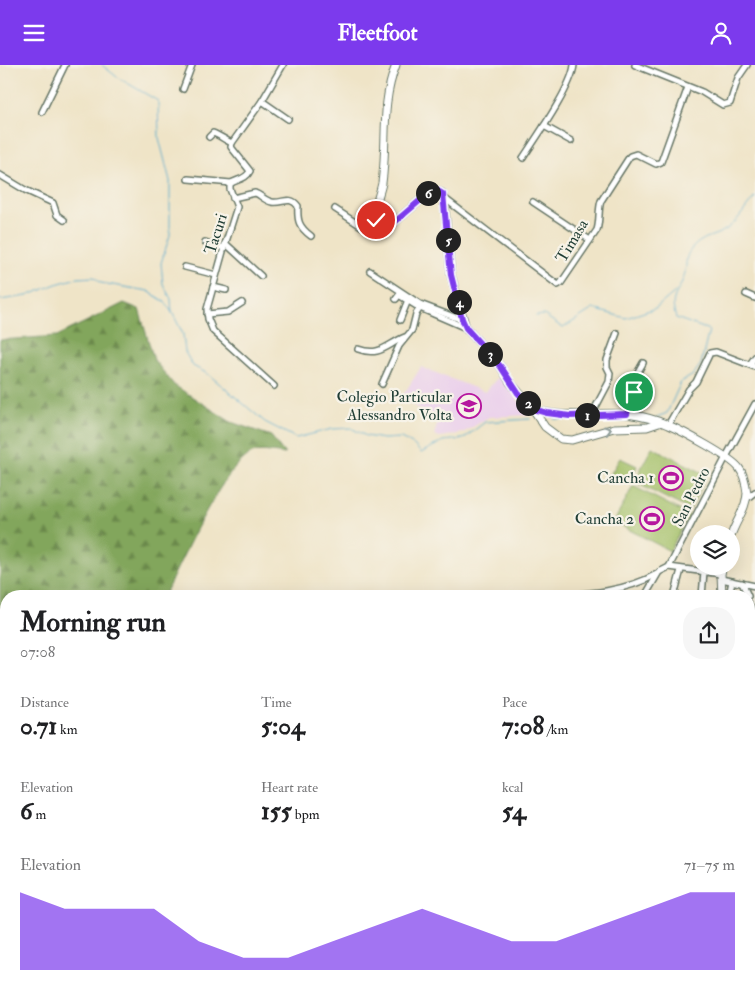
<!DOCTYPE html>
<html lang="en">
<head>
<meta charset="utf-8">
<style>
  :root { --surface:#fff; --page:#f6f6f6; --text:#202124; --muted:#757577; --accent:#7c3aed }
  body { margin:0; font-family:"IM FELL Double Pica",serif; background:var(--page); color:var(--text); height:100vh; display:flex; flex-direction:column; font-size:19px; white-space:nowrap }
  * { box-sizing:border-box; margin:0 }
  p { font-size:16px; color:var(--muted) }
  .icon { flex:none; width:28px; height:28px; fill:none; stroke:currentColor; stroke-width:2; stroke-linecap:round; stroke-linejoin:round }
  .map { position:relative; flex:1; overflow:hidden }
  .side { position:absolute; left:0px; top:525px; width:755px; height:405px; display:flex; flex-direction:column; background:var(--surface); border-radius:20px 20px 0 0; box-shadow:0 5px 20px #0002 }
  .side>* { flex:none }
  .fabs { position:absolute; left:690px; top:460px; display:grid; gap:10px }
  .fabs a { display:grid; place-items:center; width:50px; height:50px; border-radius:50%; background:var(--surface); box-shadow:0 5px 20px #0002; font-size:25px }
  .pin { position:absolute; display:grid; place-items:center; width:42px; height:42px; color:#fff; margin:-21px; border:2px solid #fff; border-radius:50%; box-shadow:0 1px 5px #0007 }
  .km { position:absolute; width:25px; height:25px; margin:-12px; border-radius:50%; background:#222; color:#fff; font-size:14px; line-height:25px; text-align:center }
  .round { display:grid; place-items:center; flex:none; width:52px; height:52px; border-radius:20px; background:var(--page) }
  .headline { display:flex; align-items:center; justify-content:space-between; height:85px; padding:0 20px }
  h1 { font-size:28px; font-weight:800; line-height:38px }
  .figures { display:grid; grid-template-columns:repeat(3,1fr); gap:8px; height:85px; padding:5px 20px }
  .figures div { display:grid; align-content:center }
  .figures b { font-size:25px; font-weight:800 }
  .figures small { font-size:14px; font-weight:400 }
  .figures p { font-size:14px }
  .chart { height:140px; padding:10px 20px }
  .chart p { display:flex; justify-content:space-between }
  .chart svg { width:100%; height:90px; margin-top:5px; fill:var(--accent); opacity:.7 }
  header { display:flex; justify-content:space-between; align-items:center; height:65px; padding:0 20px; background:var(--accent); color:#fff; font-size:22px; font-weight:800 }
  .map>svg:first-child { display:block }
</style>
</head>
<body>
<header><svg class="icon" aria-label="menu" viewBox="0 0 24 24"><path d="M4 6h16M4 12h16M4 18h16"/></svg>Fleetfoot<svg class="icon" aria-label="person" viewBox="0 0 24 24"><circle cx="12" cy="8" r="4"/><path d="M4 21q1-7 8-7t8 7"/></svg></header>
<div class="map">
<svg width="755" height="930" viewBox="0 0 755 930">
  <defs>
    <pattern id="forest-firs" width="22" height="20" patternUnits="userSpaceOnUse" patternTransform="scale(1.25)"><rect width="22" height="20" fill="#82a65b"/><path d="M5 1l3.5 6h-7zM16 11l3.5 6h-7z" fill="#6a884c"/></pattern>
  </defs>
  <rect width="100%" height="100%" fill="#f7f3e8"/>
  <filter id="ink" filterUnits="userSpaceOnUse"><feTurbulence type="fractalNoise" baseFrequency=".02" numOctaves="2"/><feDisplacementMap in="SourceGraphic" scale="10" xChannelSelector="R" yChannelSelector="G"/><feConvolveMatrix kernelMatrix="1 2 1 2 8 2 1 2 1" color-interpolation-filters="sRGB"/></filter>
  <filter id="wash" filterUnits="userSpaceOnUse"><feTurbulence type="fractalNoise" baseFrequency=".0096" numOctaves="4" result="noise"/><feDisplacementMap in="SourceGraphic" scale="20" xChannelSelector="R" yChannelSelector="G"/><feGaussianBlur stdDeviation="1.12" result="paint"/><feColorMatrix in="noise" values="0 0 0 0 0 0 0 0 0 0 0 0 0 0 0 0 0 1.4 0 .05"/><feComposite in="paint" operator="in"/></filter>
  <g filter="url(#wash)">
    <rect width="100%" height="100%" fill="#efe4c7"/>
    <path fill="#ebd1eb" d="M421 302 485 327 500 310 514 330 530 350 489 352 463 368 440 372 434 370 438 357 402 332Z"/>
    <path fill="url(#forest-firs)" stroke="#507248" d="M124 238 139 244 154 295 174 320 231 357 271 371 285 389C276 388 263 385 255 387 223 398 180 499 164 531H6V630L0 629V275L57 271Z"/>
    <g fill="#a3bf66" stroke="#617e4d">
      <path d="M652 382 707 410 690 445 634 417Z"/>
      <path d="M620 393 637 401 629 419 610 410Z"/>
      <path d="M633 421 689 450 670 486 614 457Z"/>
    </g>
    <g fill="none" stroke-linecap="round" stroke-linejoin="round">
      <g stroke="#4fa8cd" stroke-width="1">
        <path d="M102 0 117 12 158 36 159 73 170 116V170L161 198 163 219 171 234 172 248"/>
        <path d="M0 235 27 231 56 219 77 213 94 212 101 218 148 226 165 237 173 249 183 269 185 287 193 301 208 309 265 357 296 373 332 364 351 363 366 371 383 374 401 373 414 380 421 388 443 376 463 374 485 357 530 354"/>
        <path d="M536 251 544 250 563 263 593 244 626 253 656 243 675 227"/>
        <path d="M657 352 667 348 681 317 693 310 701 299 709 265 676 253C669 232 677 231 683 214 690 196 680 192 699 177 707 171 719 170 727 164 739 155 745 143 755 132"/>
        <path d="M554 354 643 355"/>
      </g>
    </g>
  </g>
  <g filter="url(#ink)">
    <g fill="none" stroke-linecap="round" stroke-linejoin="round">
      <defs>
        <g id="street">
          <path d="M635 0 702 27 723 40 730 38 738 13 747 0"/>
          <path d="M183 24 192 0"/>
          <path d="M262 36 288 54"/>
          <path d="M42 47 65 0"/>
          <path d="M544 61 571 76"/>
          <path d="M209 72 213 68C219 70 225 75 232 78"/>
          <path d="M523 93C536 73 572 22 574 0"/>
          <path d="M0 110 25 125 53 138 57 150 64 155"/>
          <path d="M188 114 231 118"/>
          <path d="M233 133 255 128C261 130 265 136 272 137 282 139 290 130 298 141 297 156 299 162 311 171"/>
          <path d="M444 133 558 220 561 218 597 165C600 156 598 145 601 136L630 91 636 89 656 99 661 97 688 22"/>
          <path d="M533 137 590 175"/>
          <path d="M335 144 361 161 376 142"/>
          <path d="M205 177 224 183"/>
          <path d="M225 178 261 211"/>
          <path d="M185 202 216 210"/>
          <path d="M370 206 420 239 462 255"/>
          <path d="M213 222 226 225"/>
          <path d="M746 229 755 233"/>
          <path d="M396 234 399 230 420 243 466 263"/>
          <path d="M207 249 228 247 242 238"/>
          <path d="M400 255 408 235"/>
          <path d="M358 284C380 292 386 280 405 272"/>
          <path d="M750 299 755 292"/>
          <path d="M382 319 399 281 412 265 416 249 420 243"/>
          <path d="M274 321 213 266 208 254 207 244 224 183 237 142 230 124V119C236 114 246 115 250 106L231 82 232 78 262 36 283 0"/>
          <path d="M592 349 609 317 610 308 607 302V295L617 268"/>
          <path d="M627 349 634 327 635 312 643 298"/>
          <path d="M668 360 689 324 696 317 710 288 716 287 755 302"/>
          <path d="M746 434 755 427"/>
          <path d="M669 502 721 509"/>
          <path d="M721 514 755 521"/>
          <path d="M732 516 730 526 737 531"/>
          <path d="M742 518 748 531"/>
          <path d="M546 531C584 529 623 528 657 509"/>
          <path d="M645 531 659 507 669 502 726 392 755 339"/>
          <path d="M674 531 681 505"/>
          <path d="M702 531 704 507"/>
          <path d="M749 539 755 554"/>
          <path d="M754 644 755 648"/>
          <path d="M749 659 755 656"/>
          <path d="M0 721 6 722"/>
          <path d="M0 786 6 789"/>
          <path d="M749 787 755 783"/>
          <path d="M0 823 6 817"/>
          <path d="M0 832 6 834"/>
          <path d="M749 874 755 873"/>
          <path d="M0 924 19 930"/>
          <path d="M318 924 320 930"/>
          <path d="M351 924 355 928 363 929 370 924"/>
          <path d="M406 924V930"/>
          <path d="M537 924 540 930"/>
          <path d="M23 930H56"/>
          <path d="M213 930 215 924"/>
        </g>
        <g id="secondary">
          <path d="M396 0C380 41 388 76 382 118 380 129 372 145 376 156 378 161 384 163 389 162L430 127 437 126 442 128 444 133 451 210 466 263 501 302 510 317 533 344 545 362 561 374 572 375 614 363 647 362 659 358"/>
          <path d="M533 344C564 355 595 346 627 349 641 351 655 354 668 360 682 366 731 392 739 403 744 409 746 420 747 428 747 443 735 457 731 471"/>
          <path d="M722 531 721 509 723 501"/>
          <path d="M749 885H755"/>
        </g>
      </defs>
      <use href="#street" stroke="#687767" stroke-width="8"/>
      <use href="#secondary" stroke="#687767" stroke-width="9"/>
      <use href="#street" stroke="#fff" stroke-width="5"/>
      <use href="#secondary" stroke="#fff" stroke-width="7"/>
    </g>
    <defs><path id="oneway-chevron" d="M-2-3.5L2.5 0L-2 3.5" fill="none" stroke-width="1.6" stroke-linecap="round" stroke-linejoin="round" transform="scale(1.25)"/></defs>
    <use stroke="#8f9e9a" href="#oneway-chevron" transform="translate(608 365) rotate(-16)"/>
  </g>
  <g fill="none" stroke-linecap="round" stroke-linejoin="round" filter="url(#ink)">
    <defs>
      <path id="route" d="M376 155C378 161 383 163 389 162L430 127 438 126 443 129 451 210 462 254 466 263 501 302 518 328 533 344 547 348 570 351 627 349 634 327"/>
    </defs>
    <use href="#route" stroke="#fff" stroke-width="10"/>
    <use href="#route" stroke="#7c3aed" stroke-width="6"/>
  </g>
  <defs>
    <symbol id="school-ring" viewBox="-11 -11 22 22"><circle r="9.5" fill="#f7f3e8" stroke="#b5179e" stroke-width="1.5"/><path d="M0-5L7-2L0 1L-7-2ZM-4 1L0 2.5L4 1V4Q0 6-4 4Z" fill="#b5179e"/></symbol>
    <symbol id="stadium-ring" viewBox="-11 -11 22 22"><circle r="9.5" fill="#f7f3e8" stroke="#b5179e" stroke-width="1.5"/><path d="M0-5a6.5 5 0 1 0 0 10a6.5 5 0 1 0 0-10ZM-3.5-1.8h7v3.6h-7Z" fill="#b5179e"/></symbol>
  </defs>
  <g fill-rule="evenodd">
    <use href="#school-ring" x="455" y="327" width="28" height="28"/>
    <use href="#stadium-ring" x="657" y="399" width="28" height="28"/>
    <use href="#stadium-ring" x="638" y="440" width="28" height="28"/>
  </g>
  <g text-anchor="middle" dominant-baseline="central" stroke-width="4.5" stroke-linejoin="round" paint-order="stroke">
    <g font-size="16" fill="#1f3d34" stroke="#f7f3e8">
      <text transform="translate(216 169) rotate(-72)">Tacuri</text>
      <text transform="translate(572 176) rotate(-59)">Timasa</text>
      <text transform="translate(691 432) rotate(-63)">San Pedro</text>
    </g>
    <g font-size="16" fill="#1f3d34" stroke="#f7f3e8" text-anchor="end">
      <text x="452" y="332">Colegio Particular<tspan x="452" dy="18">Alessandro Volta</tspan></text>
      <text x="654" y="413">Cancha 1</text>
      <text x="634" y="454">Cancha 2</text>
    </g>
  </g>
</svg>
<div class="fabs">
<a><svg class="icon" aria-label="layers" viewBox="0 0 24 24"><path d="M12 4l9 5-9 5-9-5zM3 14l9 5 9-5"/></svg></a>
</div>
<div class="pin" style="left:634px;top:327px;background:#1e9e55"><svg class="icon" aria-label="arrive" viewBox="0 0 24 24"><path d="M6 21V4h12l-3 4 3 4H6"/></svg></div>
<div class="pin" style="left:376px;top:155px;background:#d93025"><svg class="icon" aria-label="check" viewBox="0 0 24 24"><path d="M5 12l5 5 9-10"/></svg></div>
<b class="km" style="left:587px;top:350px">1</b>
<b class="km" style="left:528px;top:338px">2</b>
<b class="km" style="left:490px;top:289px">3</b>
<b class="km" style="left:459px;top:237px">4</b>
<b class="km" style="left:448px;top:175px">5</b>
<b class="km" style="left:428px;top:128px">6</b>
<section class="side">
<div class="headline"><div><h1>Morning run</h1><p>07:08</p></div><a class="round"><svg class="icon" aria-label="share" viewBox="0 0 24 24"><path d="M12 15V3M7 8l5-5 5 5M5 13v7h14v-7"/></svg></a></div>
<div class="figures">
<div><p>Distance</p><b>0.71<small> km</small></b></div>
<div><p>Time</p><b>5:04</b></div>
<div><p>Pace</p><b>7:08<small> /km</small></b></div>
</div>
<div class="figures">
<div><p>Elevation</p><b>6<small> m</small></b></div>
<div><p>Heart rate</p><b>155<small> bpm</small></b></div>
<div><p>kcal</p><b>54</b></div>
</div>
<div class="chart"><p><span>Elevation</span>71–75 m</p>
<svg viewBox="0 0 160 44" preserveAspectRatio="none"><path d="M0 44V6L10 14L20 14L30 14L40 30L50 38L60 38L70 30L80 22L90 14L100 22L110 30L120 30L130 22L140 14L150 6L160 6V44z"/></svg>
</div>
</section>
</div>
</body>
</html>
